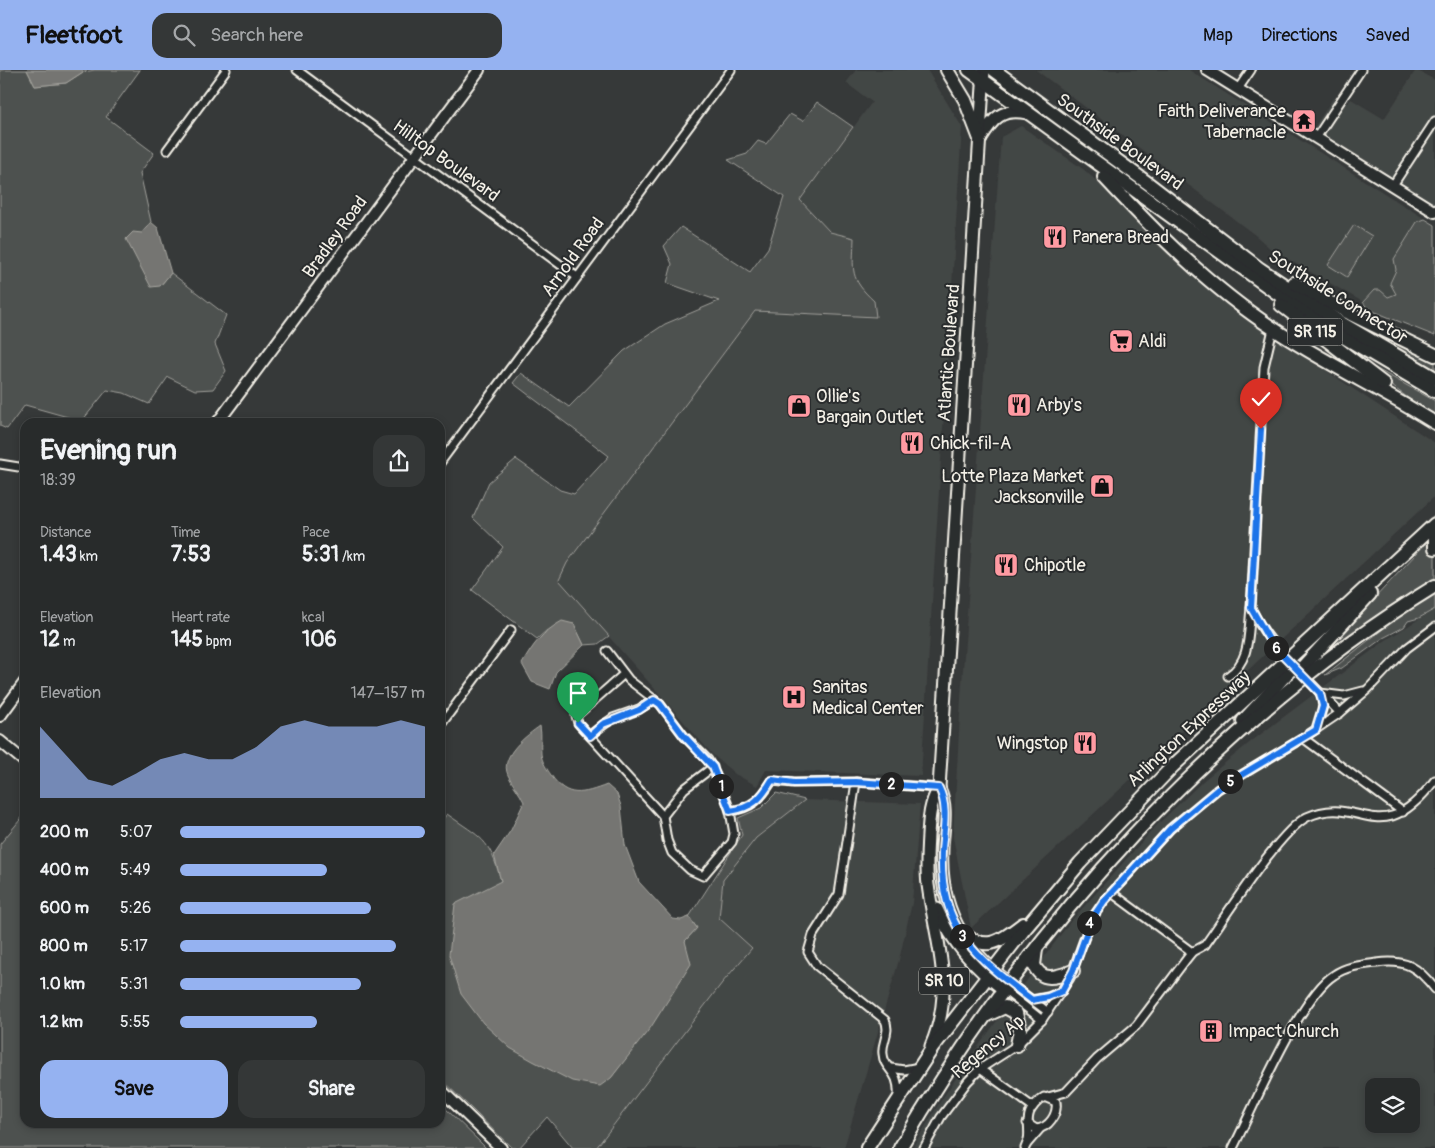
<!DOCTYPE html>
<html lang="en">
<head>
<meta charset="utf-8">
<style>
  :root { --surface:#282b2b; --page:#343737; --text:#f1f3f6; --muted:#a5a7a9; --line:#444747; --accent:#95b2f1 }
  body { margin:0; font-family:Pangolin,sans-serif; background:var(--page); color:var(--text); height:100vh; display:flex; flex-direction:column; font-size:19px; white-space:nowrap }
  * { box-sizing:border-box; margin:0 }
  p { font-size:16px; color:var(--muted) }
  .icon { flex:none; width:28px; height:28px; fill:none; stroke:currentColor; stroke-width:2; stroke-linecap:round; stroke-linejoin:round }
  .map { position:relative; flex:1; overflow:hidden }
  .sheet { position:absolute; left:20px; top:348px; width:425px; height:710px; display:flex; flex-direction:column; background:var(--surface); border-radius:15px; box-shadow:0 2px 8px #0003,0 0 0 1px var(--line) }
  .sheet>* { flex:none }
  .buttons { position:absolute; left:1365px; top:1008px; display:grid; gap:10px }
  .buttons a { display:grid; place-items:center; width:55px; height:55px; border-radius:10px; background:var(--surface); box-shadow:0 2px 8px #0003,0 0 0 1px var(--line); font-size:25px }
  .pin { position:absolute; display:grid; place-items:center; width:42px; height:42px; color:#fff; margin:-51px -21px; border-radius:50% 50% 50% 0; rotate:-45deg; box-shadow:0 0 5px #0007 }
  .pin .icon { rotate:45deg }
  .km { position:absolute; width:25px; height:25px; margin:-12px; border-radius:50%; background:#222; color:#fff; font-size:14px; line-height:25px; text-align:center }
  .round { display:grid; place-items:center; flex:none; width:52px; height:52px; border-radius:15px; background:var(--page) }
  .overview { display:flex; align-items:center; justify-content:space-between; height:85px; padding:0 20px }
  h1 { font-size:28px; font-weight:700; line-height:38px }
  .stats { display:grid; grid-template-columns:repeat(3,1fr); gap:8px; height:85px; padding:5px 20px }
  .stats div { display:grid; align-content:center }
  .stats b { font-size:21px; font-weight:700 }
  .stats small { font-size:14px; font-weight:400 }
  .stats p { font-size:14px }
  .chart { height:140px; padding:10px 20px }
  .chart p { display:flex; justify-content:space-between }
  .chart svg { width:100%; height:90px; margin-top:5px; fill:var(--accent); opacity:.7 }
  .cta { display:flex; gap:10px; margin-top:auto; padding:10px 20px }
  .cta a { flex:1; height:58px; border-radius:15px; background:var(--accent); color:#111; font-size:20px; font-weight:700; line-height:58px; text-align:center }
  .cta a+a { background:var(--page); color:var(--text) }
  ul { padding:0 20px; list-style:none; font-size:16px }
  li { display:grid; grid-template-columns:80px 60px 1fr; align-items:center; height:38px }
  li i { height:12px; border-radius:6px; background:var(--accent) }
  header { display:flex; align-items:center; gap:30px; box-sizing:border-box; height:70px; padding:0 25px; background:var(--accent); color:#111 }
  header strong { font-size:24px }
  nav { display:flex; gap:28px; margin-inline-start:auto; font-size:18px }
  .search { width:350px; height:45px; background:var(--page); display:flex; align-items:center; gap:12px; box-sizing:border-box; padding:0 18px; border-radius:15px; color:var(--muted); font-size:19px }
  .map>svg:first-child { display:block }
</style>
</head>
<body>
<header>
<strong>Fleetfoot</strong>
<div class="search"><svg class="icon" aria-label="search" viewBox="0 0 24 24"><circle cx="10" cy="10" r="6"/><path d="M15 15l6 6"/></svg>Search here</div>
<nav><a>Map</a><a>Directions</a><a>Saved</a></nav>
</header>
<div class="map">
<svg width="1435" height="1078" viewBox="0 0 1435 1078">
  <rect width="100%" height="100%" fill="#363939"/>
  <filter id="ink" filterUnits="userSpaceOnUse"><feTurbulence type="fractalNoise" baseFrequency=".02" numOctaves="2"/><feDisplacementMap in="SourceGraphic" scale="10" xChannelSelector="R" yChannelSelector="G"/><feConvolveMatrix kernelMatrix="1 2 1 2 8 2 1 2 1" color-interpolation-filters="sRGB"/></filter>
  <g filter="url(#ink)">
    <g fill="#434645" fill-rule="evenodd">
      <path d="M856 0H927L962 57 921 706 766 700 757 716 735 704 712 684 559 510 567 493 755 241 876 247 874 231 860 218 853 205 854 168 830 162 800 130 872 32 846 13Z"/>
      <path d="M1036 0H1189L1425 149 1417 152 1390 213 1396 224 1388 227 1380 220H1374L1363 232 1272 180 1255 165Z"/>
      <path d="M1416 0 1435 10V135L1314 58 1333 28 1346 35 1351 29 1384 49Z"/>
      <path d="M1021 56 1083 99 1251 247 1287 275 1435 373V426L971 858 953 767 961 628 1001 67Z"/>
      <path d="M1435 539V1078H912L940 1032 974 982 1070 852 1157 755 1204 710 1253 670 1386 570ZM1374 1016H1411V1054H1374Z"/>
      <path d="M805 730 920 734 912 833 899 890 844 1078H596L722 913 752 878 719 848 723 810 756 768Z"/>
    </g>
    <g fill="#4e514f" stroke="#a1a19c">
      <path d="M0 0H27L35 16 66 13 83 2 95 0H140L106 47 154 83 140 103 151 152 142 163 160 216 171 203 226 245 215 274 226 301 213 319 195 320 168 307 149 334 124 323 107 320 82 351 25 335 7 359 0 356Z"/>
      <path d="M817 32 853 57 800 130 830 162 854 168C853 201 849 208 874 231L876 247 755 241 567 493 559 510 609 566 598 574 584 575 574 554 547 560 537 569 472 520 503 477 473 448 489 412 516 389 560 420 574 424 609 386 513 313 521 303 569 337 624 281 665 254 719 231 667 213 672 194 664 176 681 157 750 202 768 178 784 127 728 90 747 84 758 71 766 74 790 44 803 51Z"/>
      <path d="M1425 149 1435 155V266L1368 239 1363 232 1374 220H1380L1388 227 1396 224 1390 213 1396 200 1394 189 1417 152Z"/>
      <path d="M1354 155 1372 166 1347 207 1328 195Z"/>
      <path d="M1351 251 1435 288V299Z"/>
      <path d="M1359 289 1435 331V348L1357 290Z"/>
      <path d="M1431 468 1435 485V512L1312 595Z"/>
      <path d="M1435 522V539L1419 548 1408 551 1404 557 1383 568 1342 598 1325 605 1412 536Z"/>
      <path d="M776 723 805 730 756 768 723 810 719 848 752 878 722 913 596 1078H573L547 1047 519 1078H512L440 1008V824L446 817 440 811V753L447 744C482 769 489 767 501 811L611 1008 663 938 685 871 697 858 689 847 742 765 738 748 761 738Z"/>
      <path d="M25 744V1052H440V1033L486 1078H0V774Z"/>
    </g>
    <g fill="#757572" stroke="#a8a7a1">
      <path d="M27 0H83V2L66 13 35 16Z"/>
      <path d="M151 152 158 158 171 203 160 216 151 217 126 169 133 162 142 163Z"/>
      <path d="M562 551 574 554 584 575 556 602 550 619 532 612 522 594C533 575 542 562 562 551Z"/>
      <path d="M540 656C542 666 540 674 541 684 542 692 547 699 551 705 567 729 583 724 607 715L617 724 621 736 625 775 639 812 673 849 681 850 689 847 697 858 685 871 691 894 651 957 611 1008 600 1016 572 1011 533 991 510 978 483 953 461 924 449 885 455 834 501 811 494 785 511 760 524 732C520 723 512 714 508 705 499 686 527 665 540 656Z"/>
    </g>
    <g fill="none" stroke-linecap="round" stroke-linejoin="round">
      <defs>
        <g id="street">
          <path d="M297 0 577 207"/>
          <path d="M1238 19 1251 0"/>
          <path d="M1316 68 1361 0"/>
          <path d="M167 80 226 0"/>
          <path d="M1393 115 1435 51"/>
          <path d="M1273 259 1264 297 1251 538C1261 560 1273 575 1290 591"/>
          <path d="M440 393 731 0"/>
          <path d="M0 394 25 398"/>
          <path d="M607 581 629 610 660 634 684 666 708 690 722 718 730 741 734 764 732 772 703 806 690 800 672 783 667 770 663 746 578 653 576 646 624 604"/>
          <path d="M1228 606C1251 591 1248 563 1251 538"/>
          <path d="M1304 606 1340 643"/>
          <path d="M1320 623 1344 626 1363 621"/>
          <path d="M440 656 511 560"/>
          <path d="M1316 659 1323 636 1321 624"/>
          <path d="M590 665 613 648 639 639 654 630"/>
          <path d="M1303 668 1403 742"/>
          <path d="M856 712 839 824 813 865 808 882 817 896 885 950C891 963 881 972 883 984 884 1001 900 999 898 1027"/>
          <path d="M730 741C752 738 761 729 772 711L794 713 856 712 939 718"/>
          <path d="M663 746 684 719 713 697"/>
          <path d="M1112 823 1192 882"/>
          <path d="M1009 913 1032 930 1048 927 1062 921"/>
          <path d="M1004 920 1042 950"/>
          <path d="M1032 930 1048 942"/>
          <path d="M891 998 904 1000 919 997"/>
          <path d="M980 999 1033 1037"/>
          <path d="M1048 1027 1066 1022 1097 989 1136 956 1185 891 1192 882 1205 875C1226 846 1279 761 1307 747 1360 722 1379 784 1435 710"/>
          <path d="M1027 1074 1040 1059"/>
          <path d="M924 1078 941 1047 968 1011 980 999 1017 975 1042 950 1070 908 1091 850 1104 831 1170 759 1218 719 1303 668 1340 643 1368 619 1407 578 1435 557"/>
          <path d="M1025 1078C1036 1058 1016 1046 1044 1027L1056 1032C1058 1044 1049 1058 1036 1059L1027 1053"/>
          <path d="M1233 1078C1253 1039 1300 926 1334 905 1347 896 1362 895 1377 893 1406 889 1418 897 1435 919"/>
        </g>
        <g id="secondary">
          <path d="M1207 0 1435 142"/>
          <path d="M218 352 479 0"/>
          <path d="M0 646 25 612"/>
          <path d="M0 671 25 692"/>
          <path d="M440 1019 501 1078"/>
        </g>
        <g id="primary">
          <path d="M981 68C993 48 1002 38 1027 43"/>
          <path d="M939 718C948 737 943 758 942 778 939 839 962 877 1009 913"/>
          <path d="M937 839C953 874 974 897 1004 920"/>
          <path d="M931 976C956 918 936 874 928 815 926 799 927 782 928 765 929 748 930 733 939 718L984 0"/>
        </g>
        <g id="highway">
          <path d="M947 0 965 30 980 69"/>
          <path d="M969 0 1285 229 1337 263 1435 321"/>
          <path d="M994 0 1149 114 1260 199 1341 253 1435 308"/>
          <path d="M1104 107C1155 162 1211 218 1274 259 1326 294 1383 320 1435 353"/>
          <path d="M1294 213 1351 244 1435 285"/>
          <path d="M1281 235 1384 314"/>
          <path d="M1435 466V478"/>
          <path d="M1299 601 1370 524"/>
          <path d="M1243 651 1294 596"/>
          <path d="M958 860C985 883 998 873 1023 854"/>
          <path d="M1036 879 1034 895C1042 914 1059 906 1073 901"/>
          <path d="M987 945 1005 937 1016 943 1020 960 1017 975"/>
          <path d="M867 1078 933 977 1023 861 1080 793 1173 696 1435 454"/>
          <path d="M900 1078C1027 859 1218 649 1435 516"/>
        </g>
      </defs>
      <use href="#street" stroke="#f4f1e8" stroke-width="11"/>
      <use href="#secondary" stroke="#f4f1e8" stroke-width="14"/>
      <use href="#primary" stroke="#f4f1e8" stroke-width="15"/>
      <use href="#highway" stroke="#f4f1e8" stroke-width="16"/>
      <use href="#street" stroke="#2a2d2e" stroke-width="7"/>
      <use href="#secondary" stroke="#2a2d2e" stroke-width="10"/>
      <use href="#primary" stroke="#2a2d2e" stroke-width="11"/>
      <use href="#highway" stroke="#2a2d2e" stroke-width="12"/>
    </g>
  </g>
  <g fill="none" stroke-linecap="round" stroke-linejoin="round" filter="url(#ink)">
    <defs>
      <path id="route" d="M578 653 590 666 603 654 639 640 654 630 660 634 684 666 713 697 730 741C752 738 761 729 772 710L794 713 856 712 939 718C949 738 943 760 942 781 939 859 975 887 1032 930L1048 927 1062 921 1073 901 1091 850 1104 831 1170 759 1218 719 1316 660 1323 636 1320 623 1271 573 1251 538 1261 359"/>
    </defs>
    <use href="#route" stroke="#fff" stroke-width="10"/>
    <use href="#route" stroke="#1a73e8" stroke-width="6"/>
  </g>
  <defs>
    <symbol id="temple-square" viewBox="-11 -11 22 22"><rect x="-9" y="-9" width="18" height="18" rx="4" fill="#ff9aa2" stroke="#2a2d2e"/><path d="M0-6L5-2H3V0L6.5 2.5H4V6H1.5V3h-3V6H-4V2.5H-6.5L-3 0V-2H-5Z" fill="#111"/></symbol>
    <symbol id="restaurant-square" viewBox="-11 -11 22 22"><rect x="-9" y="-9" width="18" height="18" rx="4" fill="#ff9aa2" stroke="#2a2d2e"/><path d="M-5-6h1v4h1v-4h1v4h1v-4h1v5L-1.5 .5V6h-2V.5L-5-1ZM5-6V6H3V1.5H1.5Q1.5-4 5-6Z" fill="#111"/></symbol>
    <symbol id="supermarket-square" viewBox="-11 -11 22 22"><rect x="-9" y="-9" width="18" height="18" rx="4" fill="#ff9aa2" stroke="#2a2d2e"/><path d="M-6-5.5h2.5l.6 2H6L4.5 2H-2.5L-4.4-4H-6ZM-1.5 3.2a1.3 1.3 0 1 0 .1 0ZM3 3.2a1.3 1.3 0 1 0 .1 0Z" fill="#111"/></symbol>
    <symbol id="shop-square" viewBox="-11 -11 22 22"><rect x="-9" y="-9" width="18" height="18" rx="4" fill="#ff9aa2" stroke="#2a2d2e"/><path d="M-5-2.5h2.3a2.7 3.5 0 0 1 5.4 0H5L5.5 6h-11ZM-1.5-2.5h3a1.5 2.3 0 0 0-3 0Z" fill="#111"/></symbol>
    <symbol id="hospital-square" viewBox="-11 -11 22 22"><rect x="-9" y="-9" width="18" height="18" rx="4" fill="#ff9aa2" stroke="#2a2d2e"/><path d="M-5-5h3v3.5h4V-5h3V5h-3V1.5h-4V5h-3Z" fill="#111"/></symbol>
    <symbol id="building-square" viewBox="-11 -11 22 22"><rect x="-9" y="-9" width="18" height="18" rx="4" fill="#ff9aa2" stroke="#2a2d2e"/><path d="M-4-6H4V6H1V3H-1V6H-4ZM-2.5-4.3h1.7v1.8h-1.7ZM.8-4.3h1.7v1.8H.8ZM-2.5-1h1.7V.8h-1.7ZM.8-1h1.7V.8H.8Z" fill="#111"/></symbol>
  </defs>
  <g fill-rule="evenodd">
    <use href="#temple-square" x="1290" y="37" width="28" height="28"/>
    <use href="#restaurant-square" x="1041" y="153" width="28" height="28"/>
    <use href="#supermarket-square" x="1107" y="257" width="28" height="28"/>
    <use href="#restaurant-square" x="1005" y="321" width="28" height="28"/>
    <use href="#shop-square" x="785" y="322" width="28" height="28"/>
    <use href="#restaurant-square" x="898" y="359" width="28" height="28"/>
    <use href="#shop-square" x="1088" y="402" width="28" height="28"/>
    <use href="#restaurant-square" x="992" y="481" width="28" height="28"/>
    <use href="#hospital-square" x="780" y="613" width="28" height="28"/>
    <use href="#restaurant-square" x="1071" y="659" width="28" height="28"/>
    <use href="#building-square" x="1197" y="947" width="28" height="28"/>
  </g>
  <g text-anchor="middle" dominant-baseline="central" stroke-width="4" stroke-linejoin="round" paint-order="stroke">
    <g fill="#2a2d2e" stroke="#b7b6b0" stroke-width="1">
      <rect x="1287.5" y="248.5" width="55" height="27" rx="4"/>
      <rect x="919" y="897.5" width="50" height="27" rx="4"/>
    </g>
    <g font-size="16" font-weight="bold" fill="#f4f1e8">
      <text x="1315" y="262">SR 115</text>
      <text x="944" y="911">SR 10</text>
    </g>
    <g font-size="18" fill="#f4f1e8" stroke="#2a2d2e" text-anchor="start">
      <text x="1286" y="41" text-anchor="end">Faith Deliverance<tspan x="1286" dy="21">Tabernacle</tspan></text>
      <text x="1072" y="167">Panera Bread</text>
      <text x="1138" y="271">Aldi</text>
      <text x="816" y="326">Ollie's<tspan x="816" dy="21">Bargain Outlet</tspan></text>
      <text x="1036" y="335">Arby's</text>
      <text x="930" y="373">Chick-fil-A</text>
      <text x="1084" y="406" text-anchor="end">Lotte Plaza Market<tspan x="1084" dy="21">Jacksonville</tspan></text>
      <text x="1024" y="495">Chipotle</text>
      <text x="812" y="617">Sanitas<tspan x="812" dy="21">Medical Center</tspan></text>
      <text x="1068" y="673" text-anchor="end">Wingstop</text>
      <text x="1228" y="961">Impact Church</text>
    </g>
    <g font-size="18" fill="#f4f1e8" stroke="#2a2d2e">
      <text transform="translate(1120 72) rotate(36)">Southside Boulevard</text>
      <text transform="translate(446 91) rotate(36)">Hilltop Boulevard</text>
      <text transform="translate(335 167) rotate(-54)">Bradley Road</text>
      <text transform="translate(573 187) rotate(-54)">Arnold Road</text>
      <text transform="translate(1338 227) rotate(32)">Southside Connector</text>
      <text transform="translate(949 283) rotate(-86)">Atlantic Boulevard</text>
      <text transform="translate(1189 659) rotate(-43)">Arlington Expressway</text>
      <text transform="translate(988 977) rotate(-40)">Regency Ap</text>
    </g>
  </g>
</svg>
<div class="buttons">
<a><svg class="icon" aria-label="layers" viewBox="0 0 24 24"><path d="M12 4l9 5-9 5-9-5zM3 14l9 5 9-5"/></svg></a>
</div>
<div class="pin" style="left:578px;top:653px;background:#1e9e55"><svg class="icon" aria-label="arrive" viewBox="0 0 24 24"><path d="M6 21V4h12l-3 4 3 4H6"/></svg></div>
<div class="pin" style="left:1261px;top:359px;background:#d93025"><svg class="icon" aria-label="check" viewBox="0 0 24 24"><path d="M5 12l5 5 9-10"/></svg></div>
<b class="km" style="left:721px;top:716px">1</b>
<b class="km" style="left:891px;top:714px">2</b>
<b class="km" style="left:962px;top:866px">3</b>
<b class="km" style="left:1089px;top:853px">4</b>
<b class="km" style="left:1230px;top:711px">5</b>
<b class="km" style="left:1276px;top:578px">6</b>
<section class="sheet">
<div class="overview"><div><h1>Evening run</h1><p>18:39</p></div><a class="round"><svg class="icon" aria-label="share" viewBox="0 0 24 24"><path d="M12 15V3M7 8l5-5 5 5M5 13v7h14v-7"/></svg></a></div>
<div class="stats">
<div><p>Distance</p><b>1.43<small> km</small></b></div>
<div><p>Time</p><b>7:53</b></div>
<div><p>Pace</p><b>5:31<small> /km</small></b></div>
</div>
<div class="stats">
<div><p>Elevation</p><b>12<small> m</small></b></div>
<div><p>Heart rate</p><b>145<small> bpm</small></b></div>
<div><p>kcal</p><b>106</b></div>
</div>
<div class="chart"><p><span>Elevation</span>147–157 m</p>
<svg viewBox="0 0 160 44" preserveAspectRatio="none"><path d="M0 44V9L10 22L20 35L30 38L40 32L50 25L60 22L70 25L80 25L90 19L100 9L110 6L120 9L130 9L140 9L150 6L160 9V44z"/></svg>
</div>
<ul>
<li><b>200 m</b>5:07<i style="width:100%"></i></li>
<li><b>400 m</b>5:49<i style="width:60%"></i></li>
<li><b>600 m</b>5:26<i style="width:78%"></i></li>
<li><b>800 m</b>5:17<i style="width:88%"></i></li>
<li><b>1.0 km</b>5:31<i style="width:74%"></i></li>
<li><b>1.2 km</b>5:55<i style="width:56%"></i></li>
</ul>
<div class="cta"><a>Save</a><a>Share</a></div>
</section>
</div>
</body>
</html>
